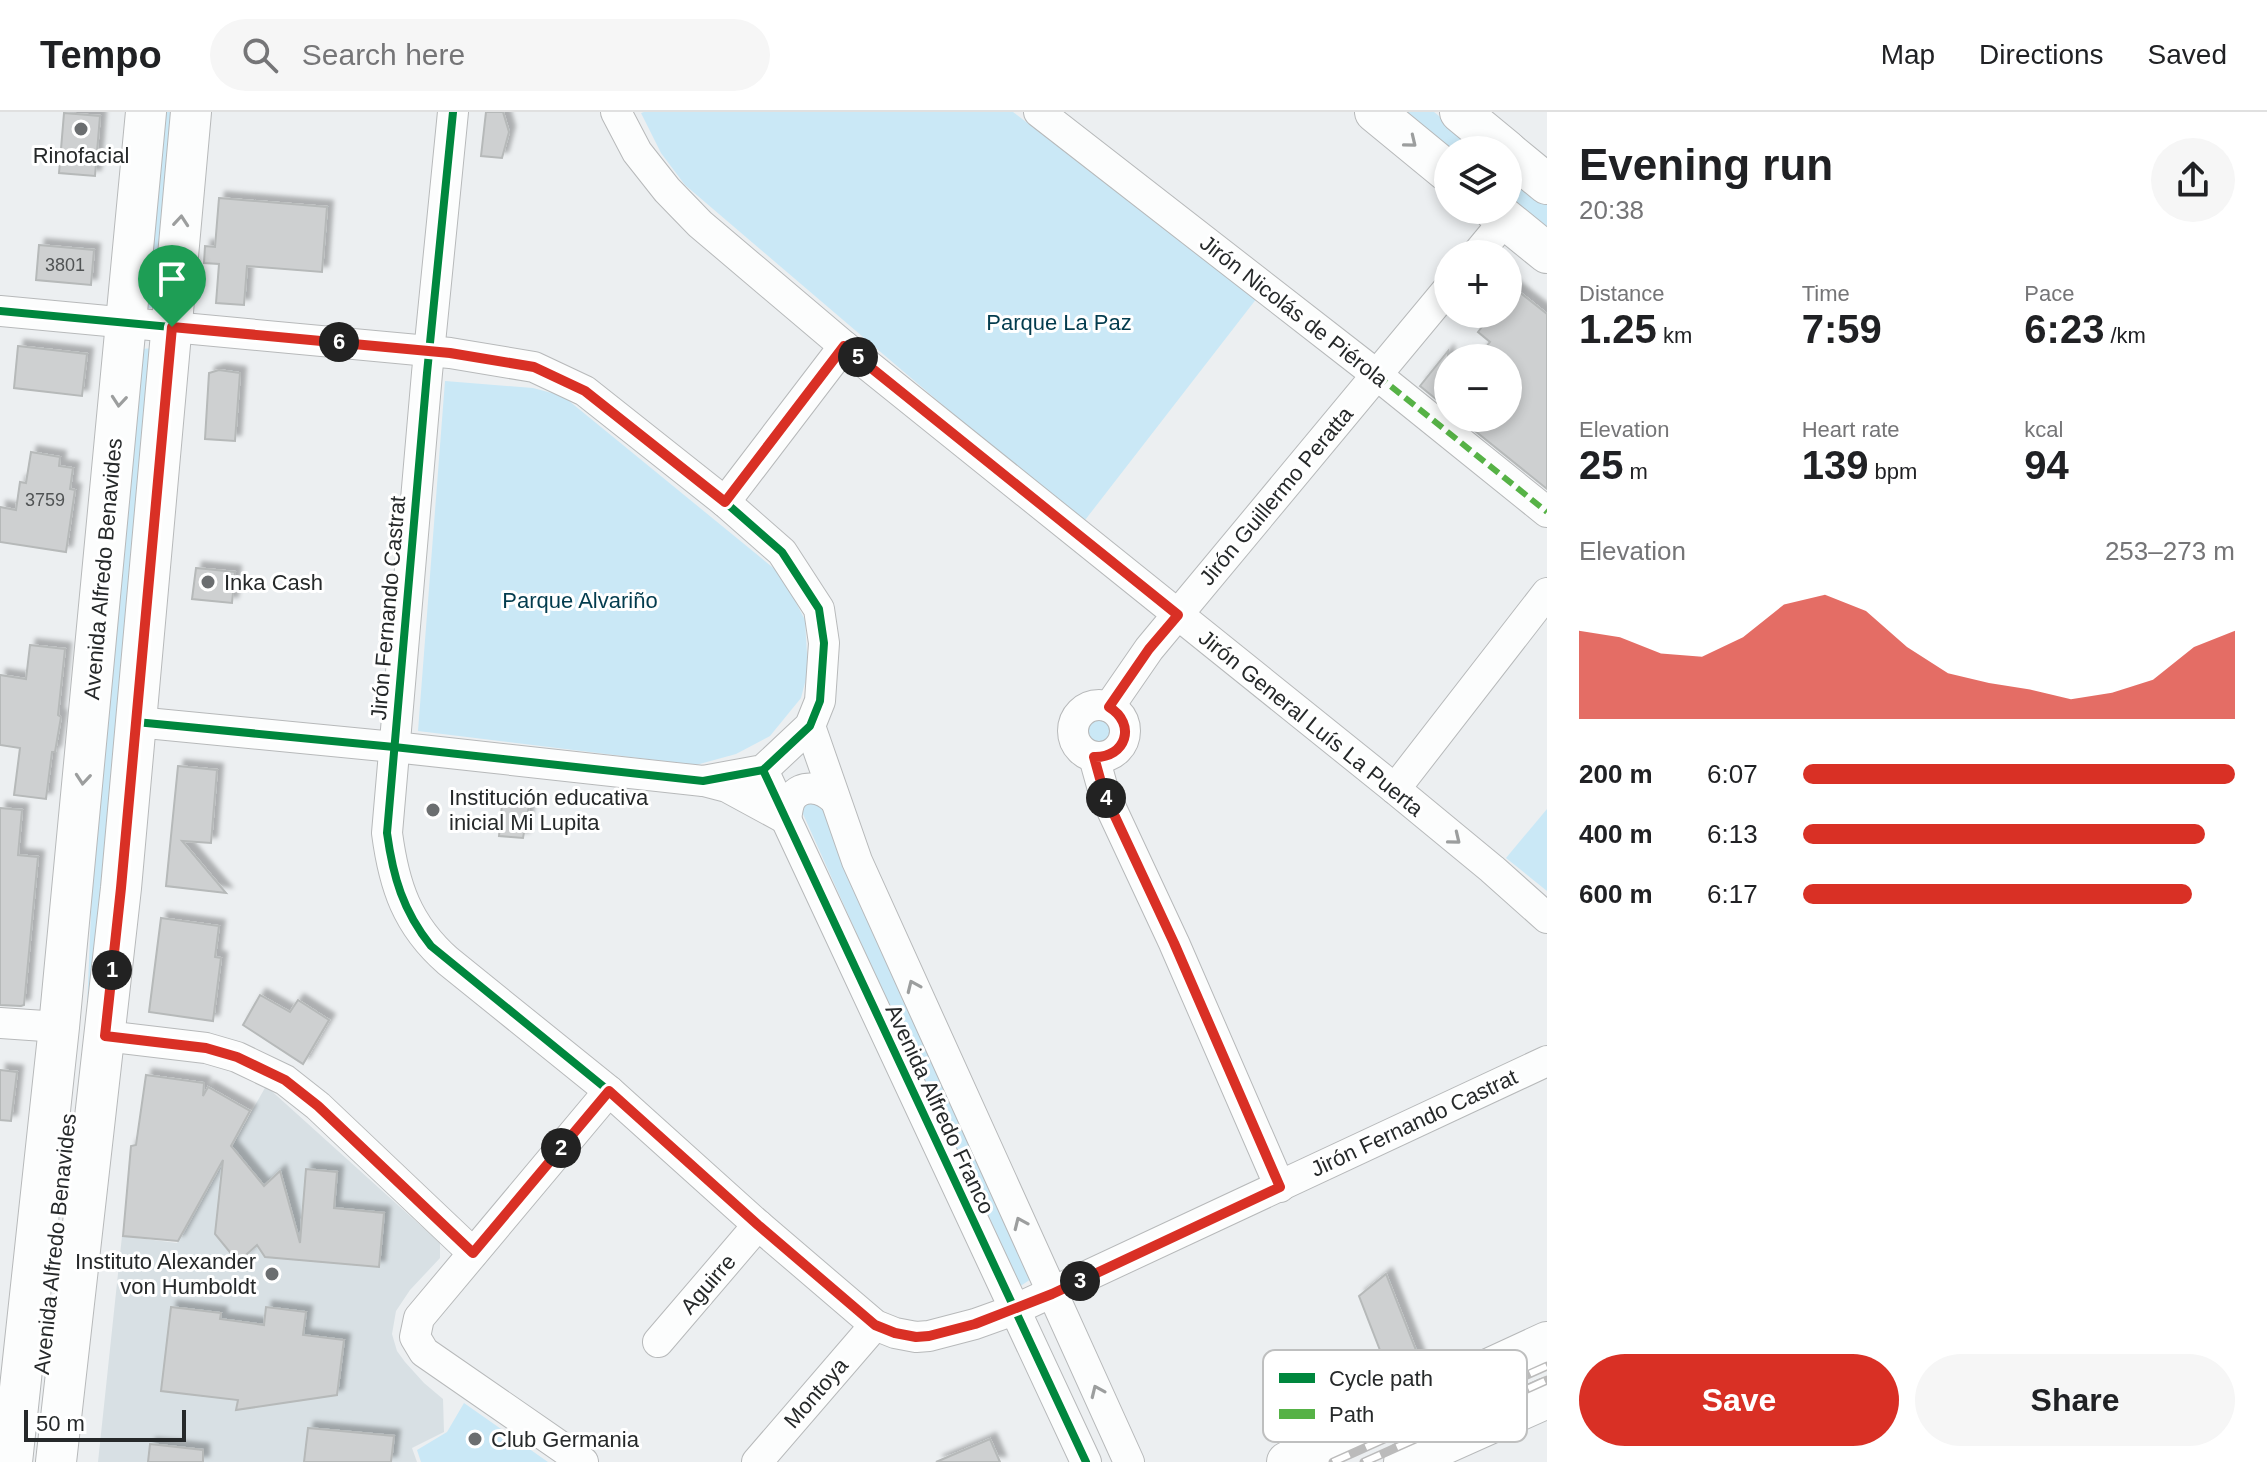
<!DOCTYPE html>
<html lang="en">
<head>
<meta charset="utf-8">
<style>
  :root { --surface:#fff; --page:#f6f6f6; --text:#202124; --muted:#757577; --line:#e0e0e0; --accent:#d93025 }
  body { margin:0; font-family:Arial,sans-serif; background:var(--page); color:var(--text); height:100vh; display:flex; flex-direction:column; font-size:30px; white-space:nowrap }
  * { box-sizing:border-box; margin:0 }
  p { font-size:26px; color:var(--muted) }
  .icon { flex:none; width:44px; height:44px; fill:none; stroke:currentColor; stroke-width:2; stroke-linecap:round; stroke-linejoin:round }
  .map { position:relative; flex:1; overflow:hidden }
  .drawer { display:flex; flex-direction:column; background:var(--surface); width:720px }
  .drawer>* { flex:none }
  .fabs { position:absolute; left:1434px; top:24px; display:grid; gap:16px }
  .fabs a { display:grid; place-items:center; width:88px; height:88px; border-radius:50%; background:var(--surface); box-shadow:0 4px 12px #0003; font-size:40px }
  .scale { position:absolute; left:24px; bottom:20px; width:162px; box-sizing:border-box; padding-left:8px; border:4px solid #26292a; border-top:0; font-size:22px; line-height:28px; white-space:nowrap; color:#26292a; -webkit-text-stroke:6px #fff; paint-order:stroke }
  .pin { position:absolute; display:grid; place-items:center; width:68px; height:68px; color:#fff; margin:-82px -34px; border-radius:50% 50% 50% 0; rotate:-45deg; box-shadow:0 0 8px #0007 }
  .pin .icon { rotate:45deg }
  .km { position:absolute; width:40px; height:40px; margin:-20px; border-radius:50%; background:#222; color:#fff; font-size:22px; line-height:40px; text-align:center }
  .round { display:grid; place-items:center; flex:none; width:84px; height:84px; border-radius:42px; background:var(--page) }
  .head { display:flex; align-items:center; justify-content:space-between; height:136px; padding:0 32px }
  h1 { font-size:44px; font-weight:800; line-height:60px }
  .stats { display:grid; grid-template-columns:repeat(3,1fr); gap:12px; height:136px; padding:8px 32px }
  .stats div { display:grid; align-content:center }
  .stats b { font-size:40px; font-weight:800 }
  .stats small { font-size:22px; font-weight:400 }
  .stats p { font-size:22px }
  .chart { height:224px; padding:16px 32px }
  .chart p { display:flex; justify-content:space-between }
  .chart svg { width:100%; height:144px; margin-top:8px; fill:var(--accent); opacity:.7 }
  .action { display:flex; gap:16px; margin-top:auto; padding:16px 32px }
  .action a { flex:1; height:92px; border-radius:48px; background:var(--accent); color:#fff; font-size:32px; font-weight:800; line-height:92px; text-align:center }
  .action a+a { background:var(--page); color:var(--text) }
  ul { padding:0 32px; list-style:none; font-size:26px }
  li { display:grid; grid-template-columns:128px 96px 1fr; align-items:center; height:60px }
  li i { height:20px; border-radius:10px; background:var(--accent) }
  header { display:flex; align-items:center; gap:48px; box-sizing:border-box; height:112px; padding:0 40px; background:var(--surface); border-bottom:2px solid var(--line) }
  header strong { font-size:38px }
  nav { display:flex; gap:44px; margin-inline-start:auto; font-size:28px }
  .search { width:560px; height:72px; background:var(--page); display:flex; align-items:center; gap:20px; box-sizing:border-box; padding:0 28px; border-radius:44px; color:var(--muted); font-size:30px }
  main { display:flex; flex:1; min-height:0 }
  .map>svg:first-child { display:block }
</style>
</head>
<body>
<header>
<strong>Tempo</strong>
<div class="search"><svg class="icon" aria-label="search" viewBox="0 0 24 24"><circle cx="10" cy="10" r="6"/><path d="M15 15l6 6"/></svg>Search here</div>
<nav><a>Map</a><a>Directions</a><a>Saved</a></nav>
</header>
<main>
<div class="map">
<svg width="1547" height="1350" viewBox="0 0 1547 1350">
  <defs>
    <filter id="shadow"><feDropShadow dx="6" dy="-6" stdDeviation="2" flood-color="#0004"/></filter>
  </defs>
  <rect width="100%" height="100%" fill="#eceff1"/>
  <path fill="#d8e0e4" d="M266 974 440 1131V1146L410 1178 396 1199 392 1222 397 1239 405 1250 424 1271 443 1287 444 1320 412 1336 417 1350H98L122 1124 177 1131Z"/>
  <g fill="#cae8f6">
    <path d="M162 0H184L167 196H144Z"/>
    <path d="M644 0H1013L1257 186 1082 412 685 73 661 41 641 1Z"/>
    <path d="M1393 0H1434L1481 38H1448Z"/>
    <path d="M1508 60 1547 92V125L1508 94Z"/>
    <path d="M157 236 86 921 99 608 139 237Z"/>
    <path d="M445 269 533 276 563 284 782 463 805 508 808 559 801 586 770 624 736 642 696 653 418 619Z"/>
    <circle cx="1100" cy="619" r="16"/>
    <path d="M805 685 828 691 1034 1165 1016 1177 799 693Z"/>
    <path d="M1547 697V779L1506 746Z"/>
    <path d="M464 1291 548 1350H421L417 1338 447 1320Z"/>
  </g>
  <g fill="#ced0d1" stroke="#b6b9b9" stroke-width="2" filter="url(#shadow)">
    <path d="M486 0H503L509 20 502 46 481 44Z"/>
    <path d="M64 1 100 4 95 64 59 61Z"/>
    <path d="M219 86 327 95 322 160 247 154 244 193 216 191 219 152 204 151 205 134 215 135Z"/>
    <path d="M39 133 94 138 91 173 36 168Z"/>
    <path d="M1508 171 1547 202V377L1459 306H1508V246H1477L1490 230 1478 220 1492 202H1508Z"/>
    <path d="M18 234 87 242 82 284 14 276Z"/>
    <path d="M1448 239V297L1420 274Z"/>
    <path d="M219 258 240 261 235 329 205 327 209 261Z"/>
    <path d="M31 340 60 345 59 354 73 356 70 377 75 378 66 440 0 430V395L16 398 20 370 26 371Z"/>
    <path d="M196 456 235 460 232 491 192 487Z"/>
    <path d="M30 533 65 537 58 603 61 605 55 640H52L46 687 14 683 20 636 0 633V563L26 567Z"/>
    <path d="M178 654 217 658 211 731 182 729 226 781 166 774Z"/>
    <path d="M502 692 529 694 523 726 499 724Z"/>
    <path d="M0 696 22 698 18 743 38 745 24 893 21 894 0 893Z"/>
    <path d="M161 806 219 814 215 845 221 846 213 909 149 900Z"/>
    <path d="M260 883 290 900 298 888 329 908 303 952 243 913Z"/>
    <path d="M0 958 17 960 11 1009 0 1008Z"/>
    <path d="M146 963 204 971 203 984 208 975 250 999 231 1034 264 1074 280 1059 300 1131 306 1057 337 1060 334 1096 384 1101 379 1155 265 1145 257 1133 238 1150 215 1122 223 1048 178 1129 123 1124 131 1034 136 1033Z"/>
    <path d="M1386 1162 1421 1251 1390 1264 1359 1184Z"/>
    <path d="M171 1195 221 1201 220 1207 264 1213 266 1195 306 1200 303 1223 344 1228 337 1283 236 1298 238 1288 161 1279Z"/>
    <path d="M308 1316 394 1324 391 1350H304Z"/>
    <path d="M990 1327 1000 1350H936Z"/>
    <path d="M150 1332 203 1338V1350H148Z"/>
  </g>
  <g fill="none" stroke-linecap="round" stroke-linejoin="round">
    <defs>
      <g id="minor">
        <path d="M453 0 427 261 387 721C394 774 407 813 448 849L609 979 758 1113 875 1213 895 1221 916 1225 929 1224 975 1212 1014 1198 1547 949"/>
        <path d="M616 0 637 40 667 78 700 112 844 234 1395 677 1492 757 1547 806"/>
        <path d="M1039 0 1377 263 1547 400"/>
        <path d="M1477 142 1506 107"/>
        <path d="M0 199 450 241 534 255 585 279 725 390 782 440 819 497 824 531 820 589 810 614 763 658 703 669 394 635 136 610"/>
        <path d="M725 390 844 234"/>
        <circle cx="1099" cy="619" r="26"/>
        <path d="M1109 595 1149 537 1448 177"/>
        <path d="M810 614 857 749 1129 1350"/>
        <path d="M1094 645 1104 681 1174 831 1280 1075"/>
        <path d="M763 658 1086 1350"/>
        <path d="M704 669 727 675 786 707C787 701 788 692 791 687 802 670 823 676 834 687"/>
        <path d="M1395 677 1547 481"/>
        <path d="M0 911 59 915"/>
        <path d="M105 924 206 936 237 945 285 968 318 994 473 1141"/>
        <path d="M658 1230 758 1113"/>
        <path d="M583 1350 424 1240 415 1225 419 1206 609 979"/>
        <path d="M757 1350 875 1213"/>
      </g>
      <g id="major">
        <path d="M1375 0 1448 60"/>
        <path d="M1460 0 1506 38"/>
        <path d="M1508 40 1547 72"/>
        <path d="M1494 98 1547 141"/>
        <path d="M12 1350 59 915 146 0"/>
        <path d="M56 1350 121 776 191 0"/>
        <path d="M1287 1350 1547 1230"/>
        <path d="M1404 1350 1547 1286"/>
      </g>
    </defs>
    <use href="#minor" stroke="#b7b9ba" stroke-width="32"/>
    <use href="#major" stroke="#b7b9ba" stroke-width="42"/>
    <use href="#minor" stroke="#fcfdfd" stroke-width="30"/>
    <use href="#major" stroke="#fcfdfd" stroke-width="40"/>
    <defs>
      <g id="rail">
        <path d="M1333 1350 1547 1254"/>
        <path d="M1364 1350 1547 1268"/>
      </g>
    </defs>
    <use href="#rail" stroke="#bbb" stroke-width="9"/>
    <use href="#rail" stroke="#fff" stroke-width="6" stroke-dasharray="18" stroke-linecap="butt"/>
    <path stroke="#56b246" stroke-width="6" stroke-dasharray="12 6" stroke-linecap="butt" d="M1377 263 1547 400"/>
    <defs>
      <g id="cycleway">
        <path d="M453 0 427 261 387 721C393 765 403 799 431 834L609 979 758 1113 875 1213"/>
        <path d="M0 199 450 241 534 255 585 279 725 390 782 440 819 497 824 531 820 589 810 614 763 658 703 669 394 635 136 610"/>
        <path d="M763 658 1086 1350"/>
      </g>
    </defs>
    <use href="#cycleway" stroke="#fff" stroke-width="13"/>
    <use href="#cycleway" stroke="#00873e" stroke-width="8"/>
  </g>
  <defs><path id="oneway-chevron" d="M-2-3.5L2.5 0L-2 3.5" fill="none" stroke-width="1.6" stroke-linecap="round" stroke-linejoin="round" transform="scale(2)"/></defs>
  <g stroke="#9c9e9e">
    <use href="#oneway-chevron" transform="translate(1411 30) rotate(39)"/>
    <use href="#oneway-chevron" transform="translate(181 109) rotate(-85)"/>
    <use href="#oneway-chevron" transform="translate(119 289) rotate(95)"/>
    <use href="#oneway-chevron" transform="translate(83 667) rotate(95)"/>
    <use href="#oneway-chevron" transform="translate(1455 727) rotate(39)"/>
    <use href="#oneway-chevron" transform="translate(913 874) rotate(-114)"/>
    <use href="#oneway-chevron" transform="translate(1020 1111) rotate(-114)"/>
    <use href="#oneway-chevron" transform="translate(1097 1279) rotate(-114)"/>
  </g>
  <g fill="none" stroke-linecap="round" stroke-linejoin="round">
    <defs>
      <path id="route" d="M172 215 450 241 534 255 585 279 725 390 844 234 1178 503 1149 537 1109 595C1137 612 1126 646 1094 645L1104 681 1174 831 1280 1075 1052 1182 975 1212 929 1224 916 1225 895 1221 875 1213 758 1113 609 979 473 1141 318 994 285 968 237 945 206 936 105 924 121 776Z"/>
    </defs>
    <use href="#route" stroke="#fff" stroke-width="16"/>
    <use href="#route" stroke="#d93025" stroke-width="10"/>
  </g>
  <g fill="#6b6e70" stroke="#fff" stroke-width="3">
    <circle cx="81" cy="17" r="8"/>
    <circle cx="208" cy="470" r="8"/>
    <circle cx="433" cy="698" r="8"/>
    <circle cx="272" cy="1162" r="8"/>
    <circle cx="475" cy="1327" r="8"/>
  </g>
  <g text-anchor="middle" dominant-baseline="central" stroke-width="6" stroke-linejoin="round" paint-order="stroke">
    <g font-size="18" fill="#505354">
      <text x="65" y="153">3801</text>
      <text x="45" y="388">3759</text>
    </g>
    <g font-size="22" fill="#26292a" stroke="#fff" text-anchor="start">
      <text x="81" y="43" text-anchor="middle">Rinofacial</text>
      <text x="224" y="470">Inka Cash</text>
      <text x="449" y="685">Institución educativa<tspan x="449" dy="25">inicial Mi Lupita</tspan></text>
      <text x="256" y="1149" text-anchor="end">Instituto Alexander<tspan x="256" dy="25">von Humboldt</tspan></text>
      <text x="491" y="1327">Club Germania</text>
    </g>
    <g font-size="22" fill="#26292a" stroke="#fff">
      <text transform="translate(1294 199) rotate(38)">Jirón Nicolás de Piérola</text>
      <text transform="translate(1276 384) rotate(-50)">Jirón Guillermo Peratta</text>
      <text transform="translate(103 457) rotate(-85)">Avenida Alfredo Benavides</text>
      <text transform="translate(388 496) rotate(-85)">Jirón Fernando Castrat</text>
      <text transform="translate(1311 611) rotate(39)">Jirón General Luís La Puerta</text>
      <text transform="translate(940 997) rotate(65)">Avenida Alfredo Franco</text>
      <text transform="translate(1414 1011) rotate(-25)">Jirón Fernando Castrat</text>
      <text transform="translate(55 1132) rotate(-84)">Avenida Alfredo Benavides</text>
      <text transform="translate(708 1172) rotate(-49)">Aguirre</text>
      <text transform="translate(816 1281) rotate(-49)">Montoya</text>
    </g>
    <g font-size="22" fill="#033c4e" stroke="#fff">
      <text x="1059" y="210">Parque La Paz</text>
      <text x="580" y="488">Parque Alvariño</text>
    </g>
  </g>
  <rect x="1263" y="1238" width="264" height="92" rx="12" fill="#fff" stroke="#bebfbf" stroke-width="2"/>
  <rect x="1279" y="1261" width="36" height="10" fill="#00873e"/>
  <rect x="1279" y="1297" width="36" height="10" fill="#56b246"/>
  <g font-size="22" fill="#26292a">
    <text x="1329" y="1274">Cycle path</text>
    <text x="1329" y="1310">Path</text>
  </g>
</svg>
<div class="fabs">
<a><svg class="icon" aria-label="layers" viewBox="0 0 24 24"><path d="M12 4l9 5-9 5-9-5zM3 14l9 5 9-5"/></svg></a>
<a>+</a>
<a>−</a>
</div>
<div class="scale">50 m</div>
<div class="pin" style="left:172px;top:215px;background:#1e9e55"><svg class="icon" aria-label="arrive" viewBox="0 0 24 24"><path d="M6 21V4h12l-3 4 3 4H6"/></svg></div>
<b class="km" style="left:112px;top:858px">1</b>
<b class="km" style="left:561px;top:1036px">2</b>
<b class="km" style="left:1080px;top:1169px">3</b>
<b class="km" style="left:1106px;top:686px">4</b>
<b class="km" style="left:858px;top:245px">5</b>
<b class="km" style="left:339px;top:230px">6</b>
</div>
<section class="drawer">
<div class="head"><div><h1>Evening run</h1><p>20:38</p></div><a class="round"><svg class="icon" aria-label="share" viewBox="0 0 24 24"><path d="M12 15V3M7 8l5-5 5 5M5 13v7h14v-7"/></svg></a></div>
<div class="stats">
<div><p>Distance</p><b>1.25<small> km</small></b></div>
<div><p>Time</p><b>7:59</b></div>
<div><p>Pace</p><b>6:23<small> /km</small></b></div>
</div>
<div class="stats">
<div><p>Elevation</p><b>25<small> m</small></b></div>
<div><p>Heart rate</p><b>139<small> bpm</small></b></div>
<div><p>kcal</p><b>94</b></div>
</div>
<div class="chart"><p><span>Elevation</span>253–273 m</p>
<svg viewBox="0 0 160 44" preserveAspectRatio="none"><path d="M0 44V17L10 19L20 24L30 25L40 19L50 9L60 6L70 11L80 22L90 30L100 33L110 35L120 38L130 36L140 32L150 22L160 17V44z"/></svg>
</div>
<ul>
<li><b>200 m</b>6:07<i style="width:100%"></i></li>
<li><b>400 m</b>6:13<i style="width:93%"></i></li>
<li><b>600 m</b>6:17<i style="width:90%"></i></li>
</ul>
<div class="action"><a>Save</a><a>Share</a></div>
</section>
</main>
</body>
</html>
